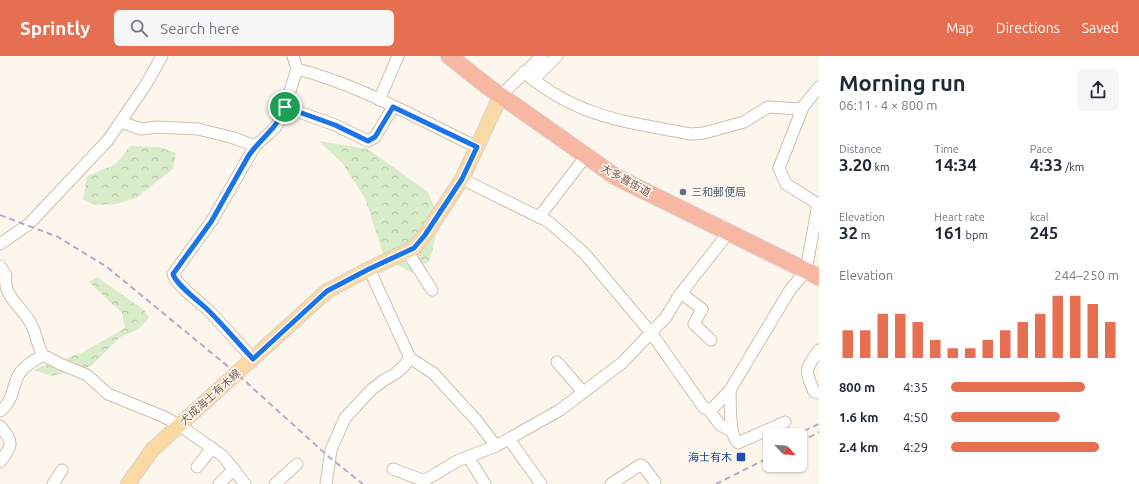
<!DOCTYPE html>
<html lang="en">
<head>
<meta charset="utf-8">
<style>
  :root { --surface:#fff; --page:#f6f6f7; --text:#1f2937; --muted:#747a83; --accent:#e76f51 }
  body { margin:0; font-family:Ubuntu,"Noto Sans JP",sans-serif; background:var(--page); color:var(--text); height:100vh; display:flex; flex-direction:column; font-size:15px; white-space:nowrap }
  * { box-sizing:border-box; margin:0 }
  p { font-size:13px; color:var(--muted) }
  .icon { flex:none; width:22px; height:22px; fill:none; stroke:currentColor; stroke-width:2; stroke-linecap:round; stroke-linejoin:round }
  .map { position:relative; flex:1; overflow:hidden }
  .side { display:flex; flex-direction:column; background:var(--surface); width:320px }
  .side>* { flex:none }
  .needle { width:26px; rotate:116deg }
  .tools { position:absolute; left:763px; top:372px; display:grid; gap:8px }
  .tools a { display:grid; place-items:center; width:44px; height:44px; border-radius:6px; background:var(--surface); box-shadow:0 1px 3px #0004; font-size:20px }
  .pin { position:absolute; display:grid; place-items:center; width:34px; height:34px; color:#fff; margin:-17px; border:2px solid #fff; border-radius:50%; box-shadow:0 1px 4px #0007 }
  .round { display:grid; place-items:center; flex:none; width:42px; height:42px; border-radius:6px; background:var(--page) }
  .head { display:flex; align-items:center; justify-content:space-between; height:68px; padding:0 20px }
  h1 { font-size:22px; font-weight:600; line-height:30px }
  .metrics { display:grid; grid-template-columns:repeat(3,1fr); gap:6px; height:68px; padding:4px 20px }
  .metrics div { display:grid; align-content:center }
  .metrics b { font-size:17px; font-weight:600 }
  .metrics small { font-size:11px; font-weight:400 }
  .metrics p { font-size:11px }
  .chart { height:112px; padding:8px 20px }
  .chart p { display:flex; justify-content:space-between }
  .chart svg { width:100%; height:72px; margin-top:4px; stroke:var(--accent); stroke-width:6 }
  ul { padding:0 20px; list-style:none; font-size:13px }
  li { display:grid; grid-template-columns:64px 48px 1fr; align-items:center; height:30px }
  li i { height:10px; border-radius:5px; background:var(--accent) }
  header { display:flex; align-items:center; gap:24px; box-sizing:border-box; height:56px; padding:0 20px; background:var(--accent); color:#fff }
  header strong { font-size:19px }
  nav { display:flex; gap:22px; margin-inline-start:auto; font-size:14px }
  .search { width:280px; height:36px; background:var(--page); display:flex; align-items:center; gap:10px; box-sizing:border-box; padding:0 14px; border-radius:6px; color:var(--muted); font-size:15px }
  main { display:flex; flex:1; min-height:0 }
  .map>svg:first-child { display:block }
</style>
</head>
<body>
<header>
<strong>Sprintly</strong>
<div class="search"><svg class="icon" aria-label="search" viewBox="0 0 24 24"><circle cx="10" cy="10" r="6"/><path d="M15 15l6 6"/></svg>Search here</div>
<nav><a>Map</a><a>Directions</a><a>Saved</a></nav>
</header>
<main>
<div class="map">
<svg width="819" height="428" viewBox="0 0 819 428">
  <defs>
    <pattern id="forest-crowns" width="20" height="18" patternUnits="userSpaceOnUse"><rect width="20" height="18" fill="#d8ecc9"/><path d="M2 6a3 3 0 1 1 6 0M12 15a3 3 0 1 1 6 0" fill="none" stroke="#b4c2a5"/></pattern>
  </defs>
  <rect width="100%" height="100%" fill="#fdf6ec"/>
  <g fill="url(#forest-crowns)">
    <path d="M319 85 368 93 428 136 439 164 430 205 412 217 384 201 365 142 343 108Z"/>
    <path d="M130 90 159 91 176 97 173 113 136 142 116 148 94 149 83 143 87 120 116 108Z"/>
    <path d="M97 221 144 254 149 262 139 273 120 281 91 310 52 320 33 314 83 296 125 272 122 257 89 226Z"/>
  </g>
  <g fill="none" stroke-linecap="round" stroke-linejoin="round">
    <defs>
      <g id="minor">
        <path d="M297 13C360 29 418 63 477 91"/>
        <path d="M524 16C576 61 626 66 691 78L704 77 744 66 768 51 802 53"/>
        <path d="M533 24 557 0"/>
        <path d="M501 39 542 0"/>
        <path d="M379 44 398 0"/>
        <path d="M285 51 335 69 368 85 375 81 393 51"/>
        <path d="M121 66 141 73 157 71 198 73 234 82 255 90"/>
        <path d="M462 123 549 166 584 197 652 278 704 352 711 354 730 334 790 234 806 215 818 148 786 128 779 112 803 51 819 31"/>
        <path d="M539 161 586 100"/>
        <path d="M0 188 29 168 108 84 145 30 162 0"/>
        <path d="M407 195 432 234"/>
        <path d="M0 210 6 219C2 242 24 251 32 270 37 279 37 290 43 299L60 308 87 319 108 338 162 360 179 369 223 400 245 428"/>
        <path d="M369 213 410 302 433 317 477 365 496 390 560 354 622 307 666 261 678 241 729 176"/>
        <path d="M681 237 702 253 694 268 711 284"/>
        <path d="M819 294C804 315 805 313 814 336L819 337"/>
        <path d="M253 303C238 287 224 270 209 255 200 246 176 229 173 218L211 166 255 90 275 72 282 60 297 13 293 0"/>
        <path d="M557 306 583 336"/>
        <path d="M730 334C731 347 728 378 738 387L785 366"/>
        <path d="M709 354 720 369 732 375"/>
        <path d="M0 355C12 346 12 335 17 322 22 311 33 305 43 299"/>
        <path d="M0 370C14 387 13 388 0 406"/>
        <path d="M509 383 541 428"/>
        <path d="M468 401 485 428"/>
        <path d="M197 411 212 392"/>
        <path d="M393 413 422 424 427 423 459 404 496 390"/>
        <path d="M53 428 62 414"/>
        <path d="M219 428 234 413"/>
        <path d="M275 428 297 408"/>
        <path d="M326 428 331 394 345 362 371 334 384 324 395 318 403 311 410 302"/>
        <path d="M611 428 640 409 643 410 655 426"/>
      </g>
      <path id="major" d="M128 428 152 394 327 235 369 213 414 192 425 179 462 123 501 39"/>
      <path id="highway" d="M449 0 487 30 616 121 819 221"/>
    </defs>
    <use href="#minor" stroke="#d1beb0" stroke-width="13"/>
    <use href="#major" stroke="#dad1cd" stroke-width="16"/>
    <use href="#highway" stroke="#dad1cd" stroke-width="18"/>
    <use href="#minor" stroke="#fff" stroke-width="11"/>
    <use href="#major" stroke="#fbd9a5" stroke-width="14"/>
    <use href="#highway" stroke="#f7b7a3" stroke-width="16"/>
    <g stroke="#b9a8c9" stroke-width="2" stroke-dasharray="6 4" stroke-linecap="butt">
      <path d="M0 159 58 181 107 211 236 317 329 401 363 428"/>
      <path d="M795 379 819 368"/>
      <path d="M800 386 819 376"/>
      <path d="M766 393 770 391"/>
      <path d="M716 428 770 401"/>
    </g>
  </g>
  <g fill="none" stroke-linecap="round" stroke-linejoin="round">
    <defs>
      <path id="route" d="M285 51 335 69 368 85 375 81 393 51 477 91 462 123 425 179 414 192 369 213 327 235 253 303C238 287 224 270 209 255 200 246 176 229 173 218L211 166 249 99C262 81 277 73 285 51Z"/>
    </defs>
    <use href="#route" stroke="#fff" stroke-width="8"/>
    <use href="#route" stroke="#1a73e8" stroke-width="5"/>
  </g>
  <circle fill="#5c6f8a" stroke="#fffaf3" stroke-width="1.5" cx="683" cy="136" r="4"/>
  <rect fill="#1a4fb4" stroke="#fffaf3" stroke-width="1.5" x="736" y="396" width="10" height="10" rx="2"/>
  <g text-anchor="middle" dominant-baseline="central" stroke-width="3" stroke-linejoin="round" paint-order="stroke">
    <g font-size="11" fill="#7a5c4d" stroke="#fffaf3">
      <text transform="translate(626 124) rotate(29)">大多喜街道</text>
      <text transform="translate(210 341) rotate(-42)">犬成海士有木線</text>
    </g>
    <g font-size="11" fill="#4e5e75" stroke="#fffaf3" text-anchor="start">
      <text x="691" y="136">三和郵便局</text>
    </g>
    <g font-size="11" fill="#164399" stroke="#fffaf3" text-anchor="end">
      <text x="732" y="401">海士有木</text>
    </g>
  </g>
</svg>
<div class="tools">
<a><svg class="needle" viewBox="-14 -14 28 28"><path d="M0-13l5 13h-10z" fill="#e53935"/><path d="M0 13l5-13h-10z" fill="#747a83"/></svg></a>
</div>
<div class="pin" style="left:285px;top:51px;background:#1e9e55"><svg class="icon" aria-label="arrive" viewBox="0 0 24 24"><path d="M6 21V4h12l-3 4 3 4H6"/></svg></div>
</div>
<section class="side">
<div class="head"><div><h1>Morning run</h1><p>06:11 · 4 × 800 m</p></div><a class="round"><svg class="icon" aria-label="share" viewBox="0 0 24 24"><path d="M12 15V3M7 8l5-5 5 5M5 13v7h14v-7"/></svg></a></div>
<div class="metrics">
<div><p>Distance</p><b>3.20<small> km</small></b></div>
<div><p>Time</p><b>14:34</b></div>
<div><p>Pace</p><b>4:33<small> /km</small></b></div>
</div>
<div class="metrics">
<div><p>Elevation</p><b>32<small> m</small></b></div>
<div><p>Heart rate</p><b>161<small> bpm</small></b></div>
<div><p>kcal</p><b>245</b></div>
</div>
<div class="chart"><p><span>Elevation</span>244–250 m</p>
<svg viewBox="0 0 160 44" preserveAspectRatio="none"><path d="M5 44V27M15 44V27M25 44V17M35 44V17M45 44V22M55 44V33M65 44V38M75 44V38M85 44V33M95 44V27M105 44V22M115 44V17M125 44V6M135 44V6M145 44V11M155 44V22"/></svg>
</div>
<ul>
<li><b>800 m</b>4:35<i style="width:80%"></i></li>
<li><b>1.6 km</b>4:50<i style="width:65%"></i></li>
<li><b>2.4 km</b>4:29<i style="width:88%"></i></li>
</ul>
</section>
</main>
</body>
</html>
